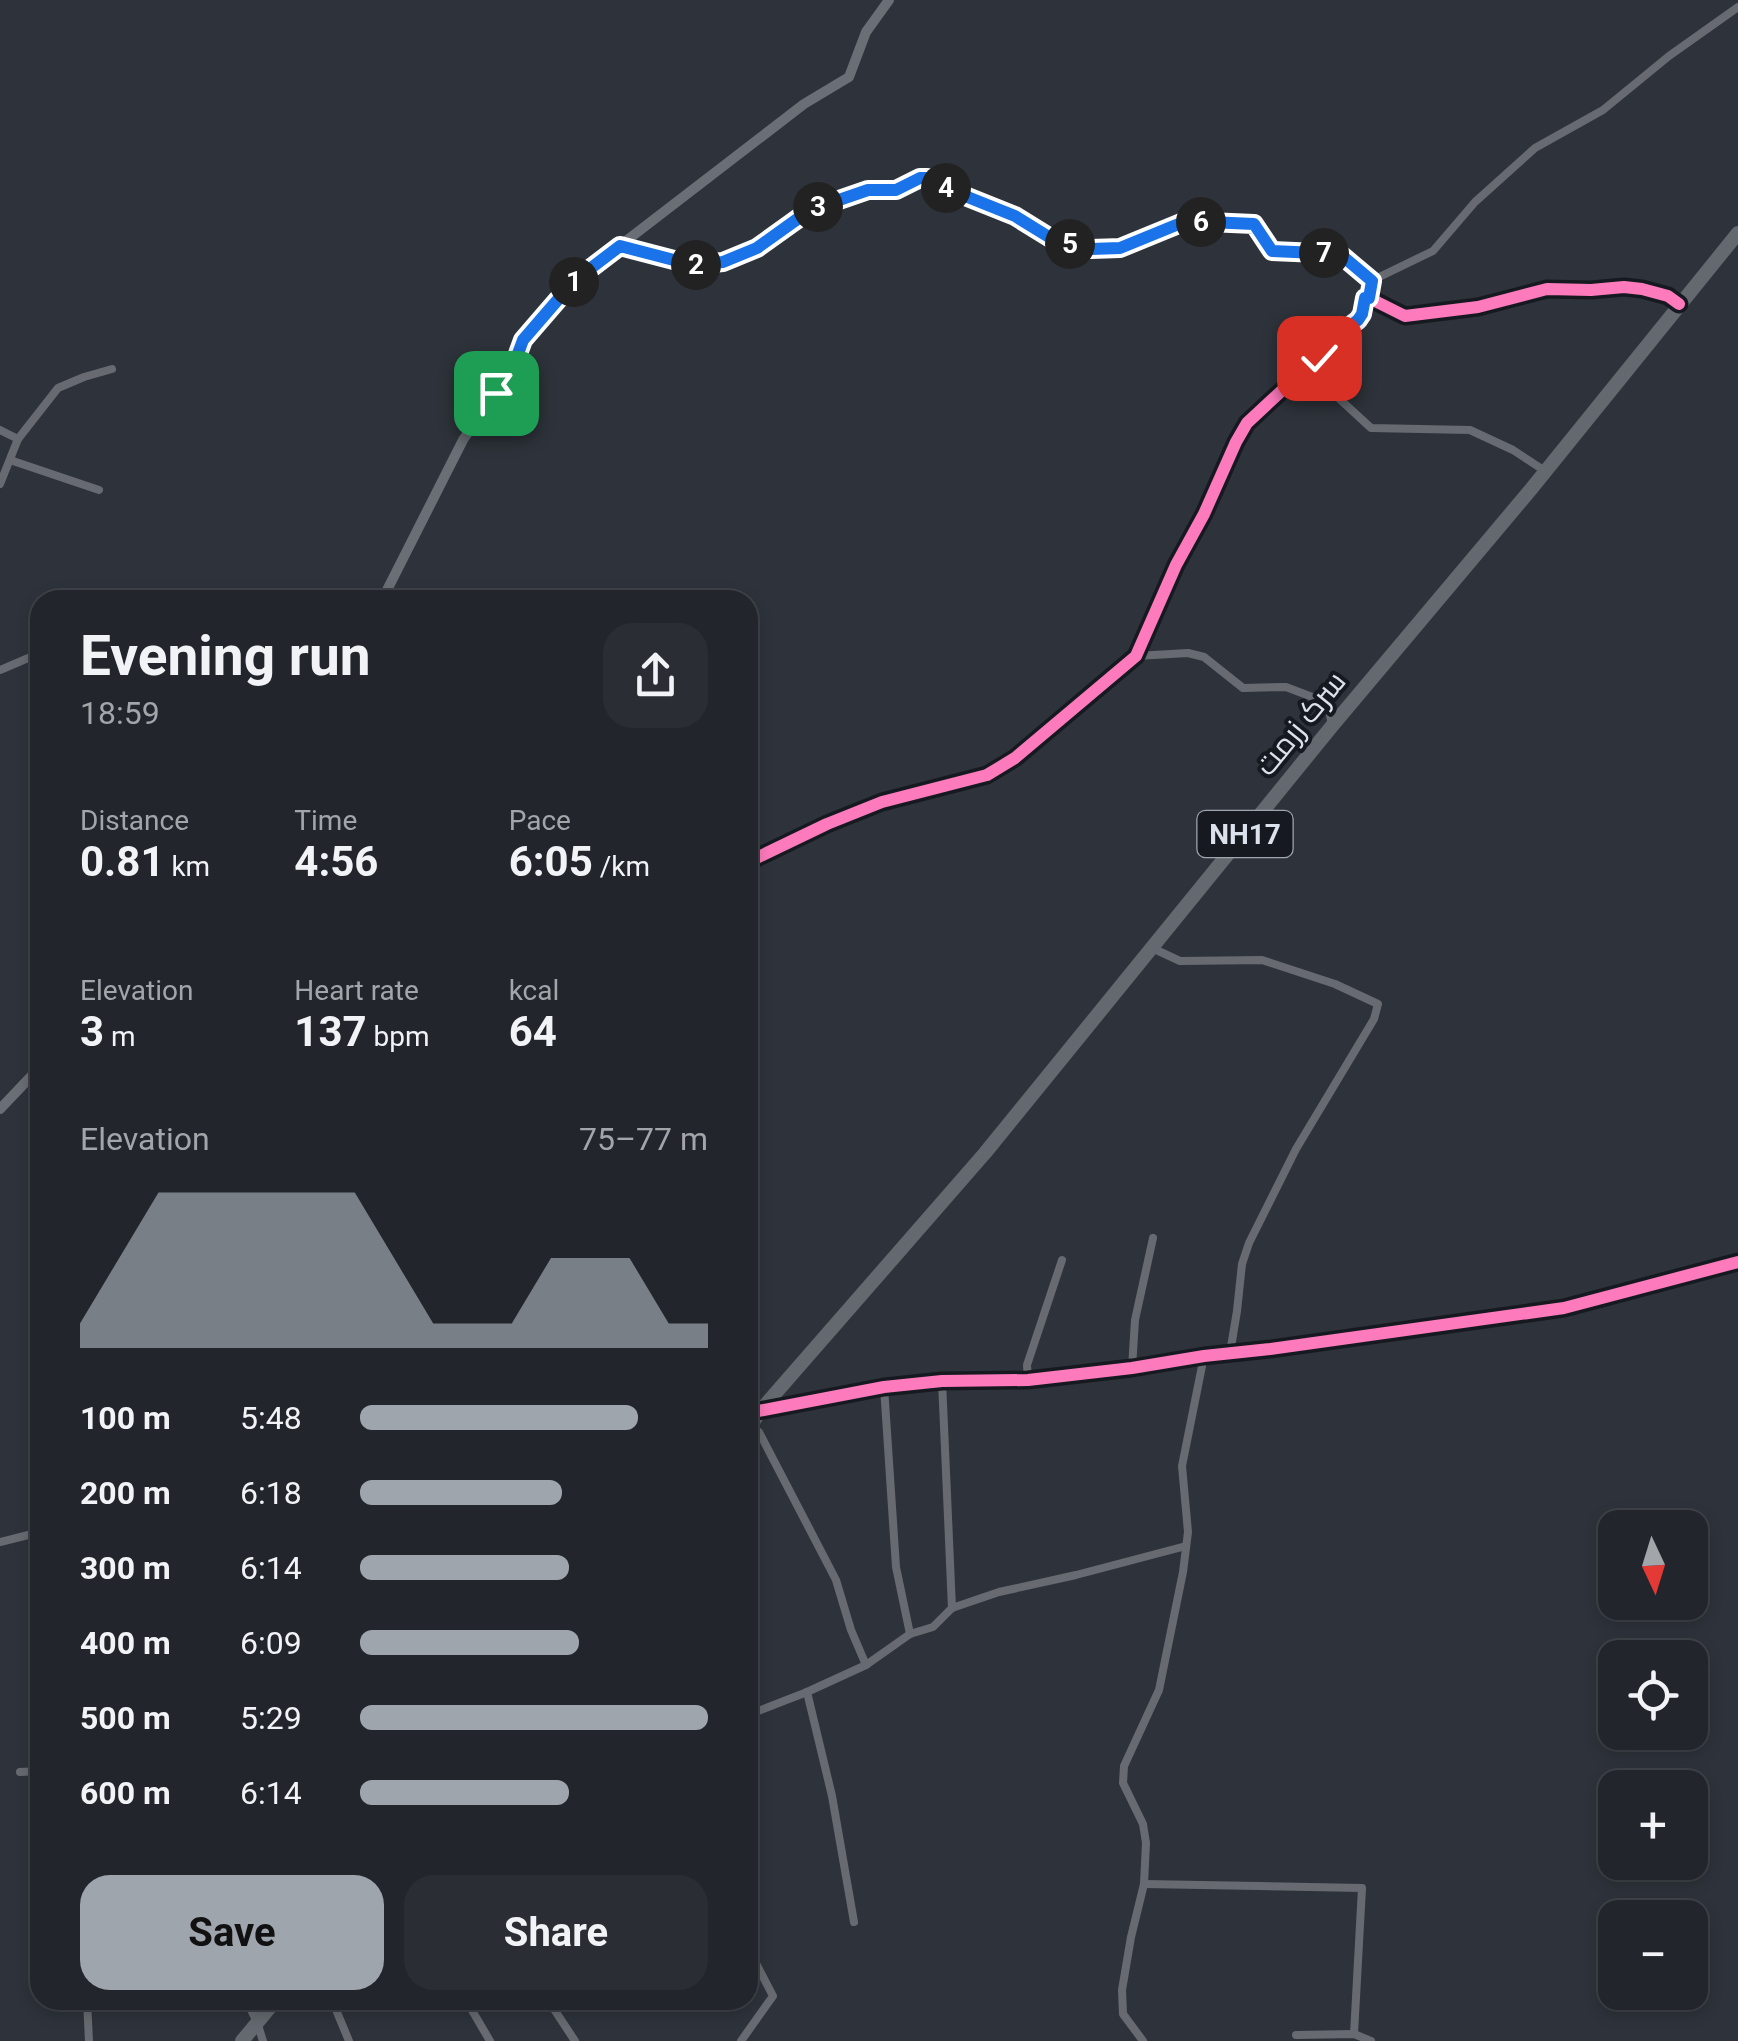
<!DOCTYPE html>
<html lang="en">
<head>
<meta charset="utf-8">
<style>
  :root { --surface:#22262c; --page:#2a2e34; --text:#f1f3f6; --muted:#a2a5a9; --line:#3f4348; --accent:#9fa5ad }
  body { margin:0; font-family:Roboto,Cairo,sans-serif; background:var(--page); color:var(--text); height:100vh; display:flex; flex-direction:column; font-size:38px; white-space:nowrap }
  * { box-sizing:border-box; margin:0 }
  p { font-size:32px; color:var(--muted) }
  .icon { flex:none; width:55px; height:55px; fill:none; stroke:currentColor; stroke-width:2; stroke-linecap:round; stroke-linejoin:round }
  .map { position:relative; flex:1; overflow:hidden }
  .details { position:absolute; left:30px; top:590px; width:728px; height:1420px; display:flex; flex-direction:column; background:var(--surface); border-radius:30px; box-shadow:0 5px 15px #0003,0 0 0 2px var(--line) }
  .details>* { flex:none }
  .needle { width:65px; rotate:176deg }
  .buttons { position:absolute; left:1598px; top:1510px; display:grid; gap:20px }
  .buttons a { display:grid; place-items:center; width:110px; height:110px; border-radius:20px; background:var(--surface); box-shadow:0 5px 15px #0003,0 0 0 2px var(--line); font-size:50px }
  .pin { position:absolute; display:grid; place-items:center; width:85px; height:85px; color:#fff; margin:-42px; border-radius:20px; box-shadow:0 5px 15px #0006 }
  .km { position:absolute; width:50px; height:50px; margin:-25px; border-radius:50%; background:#222; color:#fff; font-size:28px; line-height:50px; text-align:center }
  .round { display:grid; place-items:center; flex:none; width:105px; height:105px; border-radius:30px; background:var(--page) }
  .head { display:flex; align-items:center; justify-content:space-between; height:170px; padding:0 50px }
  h1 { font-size:55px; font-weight:700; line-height:75px }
  .figures { display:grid; grid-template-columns:repeat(3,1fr); gap:15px; height:170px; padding:10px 50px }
  .figures div { display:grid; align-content:center }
  .figures b { font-size:42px; font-weight:700 }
  .figures small { font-size:28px; font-weight:400 }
  .figures p { font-size:28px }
  .chart { height:280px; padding:20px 50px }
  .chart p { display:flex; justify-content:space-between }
  .chart svg { width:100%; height:180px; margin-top:10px; fill:var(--accent); opacity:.7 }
  .button { display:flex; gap:20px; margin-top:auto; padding:20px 50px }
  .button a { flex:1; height:115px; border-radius:30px; background:var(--accent); color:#111; font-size:40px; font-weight:700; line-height:115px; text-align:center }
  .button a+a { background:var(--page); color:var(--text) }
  ul { padding:0 50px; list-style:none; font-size:32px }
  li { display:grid; grid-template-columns:160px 120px 1fr; align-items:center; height:75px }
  li i { height:25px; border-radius:12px; background:var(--accent) }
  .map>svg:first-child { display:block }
</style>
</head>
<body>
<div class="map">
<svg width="1738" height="2041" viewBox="0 0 1738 2041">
  <rect width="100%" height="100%" fill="#2e333b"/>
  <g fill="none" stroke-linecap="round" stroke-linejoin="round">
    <g stroke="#676b71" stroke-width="8">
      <path d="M621 246 693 265 723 262 757 248 810 210 869 190H896L920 178 927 179 955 192 1015 216 1057 242 1091 249 1121 247 1186 221 1254 224 1272 251 1340 254 1371 281"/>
      <path d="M1371 281 1433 251 1475 202 1535 148 1603 110 1669 56 1738 7"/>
      <path d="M1307 369 1371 428 1470 430 1513 450 1545 471"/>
      <path d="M0 430 18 439"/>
      <path d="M10 460 99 490"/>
      <path d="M0 484 18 439 58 388 84 377 112 369"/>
      <path d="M1136 656 1188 653 1204 657 1243 688 1286 687 1328 703 1332 726"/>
      <path d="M0 670 40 653"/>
      <path d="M748 862 827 824 882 802 987 775 1015 758 1136 656 1176 565 1204 514 1236 442 1247 423 1358 320 1362 314 1365 298H1369L1405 316 1478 307 1547 289 1591 290 1624 287 1642 289 1668 296 1679 304"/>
      <path d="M1152 948 1180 961 1262 960 1335 984 1378 1004 1374 1019 1296 1149 1249 1243 1242 1264 1237 1311 1230 1353"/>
      <path d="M1132 1368 1135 1320 1153 1238"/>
      <path d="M1028 1380 1027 1365 1062 1260"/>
      <path d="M942 1381 952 1608"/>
      <path d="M884 1387 896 1567 910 1634"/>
      <path d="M749 1429 756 1435 759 1432 836 1580 851 1630 866 1665"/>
      <path d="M0 1542 40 1532"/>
      <path d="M807 1692 832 1796 854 1922"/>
      <path d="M748 1715 807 1692 866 1665 910 1634 933 1627 952 1608 999 1592 1076 1575 1186 1546"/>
      <path d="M20 1772 40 1771"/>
      <path d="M1144 1884 1362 1888 1354 2034"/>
      <path d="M87 2000 89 2041"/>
      <path d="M246 2000 257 2022 263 2041"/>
      <path d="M332 2000 349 2041"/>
      <path d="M466 2000 490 2041"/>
      <path d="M548 2000 575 2041"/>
      <path d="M1296 2035 1354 2034 1371 2041"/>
      <path d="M741 2041 773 1996 748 1948"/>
      <path d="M1143 2041 1123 2014 1122 1990 1131 1937 1144 1884 1146 1843 1143 1824 1123 1783 1124 1766 1159 1690 1183 1572 1188 1532 1182 1466 1204 1356"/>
    </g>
    <g stroke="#6a6e75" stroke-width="10">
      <path d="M382 600 463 440 511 370 523 341 574 281 804 104 849 77 866 32 889 0"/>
      <path d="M0 1109 40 1067"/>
      <path d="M761 1411 884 1387 942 1381 1028 1380 1132 1368 1204 1356 1270 1349 1564 1308 1738 1262"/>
    </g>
    <g stroke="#64696f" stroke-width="14">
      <path d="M748 1430 760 1411 985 1153 1332 726 1532 488 1738 233"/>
      <path d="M242 2041 276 2000"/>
    </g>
    <defs>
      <g id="cycleway">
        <path d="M621 246 693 265 723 262 757 248 810 210 869 190H896L920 178 927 179 955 192 1015 216 1057 242 1091 249 1121 247 1186 221 1254 224 1272 251 1340 254 1371 281"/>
        <path d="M748 862 827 824 882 802 987 775 1015 758 1136 656 1176 565 1204 514 1236 442 1247 423 1358 320 1362 314 1365 298H1369L1405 316 1478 307 1547 289 1591 290 1624 287 1642 289 1668 296 1679 304"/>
        <path d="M748 1413 884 1387 942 1381 1028 1380 1132 1368 1204 1356 1270 1349 1564 1308 1738 1262"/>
      </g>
    </defs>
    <use href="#cycleway" stroke="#161a20" stroke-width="19"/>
    <use href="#cycleway" stroke="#fd7abc" stroke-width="12"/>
  </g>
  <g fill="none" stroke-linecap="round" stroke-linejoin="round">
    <defs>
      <path id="route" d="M496 393 512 370 523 340 574 281 620 246 693 265 723 262 757 248 810 210 868 190H896L920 178H927L955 192 1015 216 1057 242 1091 249 1120 248 1186 221 1254 224 1272 251 1340 254 1372 281 1369 298H1365L1362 314 1358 320 1342 332 1319 358"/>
    </defs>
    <use href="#route" stroke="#fff" stroke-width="20"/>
    <use href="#route" stroke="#1a73e8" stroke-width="12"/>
  </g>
  <g text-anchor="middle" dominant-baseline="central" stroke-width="8" stroke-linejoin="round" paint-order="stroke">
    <rect fill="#161a20" stroke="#a1a6ae" stroke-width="2.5" x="1197.5" y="811" width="95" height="46" rx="8"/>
    <g font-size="28" font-weight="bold" fill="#dce2eb">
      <text x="1245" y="834">NH17</text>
    </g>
    <g font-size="30" fill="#dce2eb" stroke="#161a20">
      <text transform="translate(1300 723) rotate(-51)">سرک زرمت</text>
    </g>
  </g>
</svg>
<div class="buttons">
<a><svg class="needle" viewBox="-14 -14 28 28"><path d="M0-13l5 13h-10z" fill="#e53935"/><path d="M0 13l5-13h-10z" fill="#a2a5a9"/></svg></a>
<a><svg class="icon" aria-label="locate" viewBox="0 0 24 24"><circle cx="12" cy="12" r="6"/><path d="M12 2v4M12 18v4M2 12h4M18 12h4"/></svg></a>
<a>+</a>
<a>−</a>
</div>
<div class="pin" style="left:496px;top:393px;background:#1e9e55"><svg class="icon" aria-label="arrive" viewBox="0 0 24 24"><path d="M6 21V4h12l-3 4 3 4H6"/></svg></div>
<div class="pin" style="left:1319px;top:358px;background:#d93025"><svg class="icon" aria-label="check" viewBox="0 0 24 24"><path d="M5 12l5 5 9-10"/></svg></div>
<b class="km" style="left:574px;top:282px">1</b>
<b class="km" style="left:696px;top:265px">2</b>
<b class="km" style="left:818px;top:207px">3</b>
<b class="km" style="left:946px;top:188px">4</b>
<b class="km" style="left:1070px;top:244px">5</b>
<b class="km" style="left:1201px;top:222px">6</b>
<b class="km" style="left:1324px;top:253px">7</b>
<section class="details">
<div class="head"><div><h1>Evening run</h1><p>18:59</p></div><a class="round"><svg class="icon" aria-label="share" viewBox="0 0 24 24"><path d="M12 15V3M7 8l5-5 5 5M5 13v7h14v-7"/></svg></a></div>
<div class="figures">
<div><p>Distance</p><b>0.81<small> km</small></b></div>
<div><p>Time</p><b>4:56</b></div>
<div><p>Pace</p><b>6:05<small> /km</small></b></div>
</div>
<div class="figures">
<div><p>Elevation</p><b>3<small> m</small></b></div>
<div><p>Heart rate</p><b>137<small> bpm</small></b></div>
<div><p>kcal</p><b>64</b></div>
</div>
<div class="chart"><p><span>Elevation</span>75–77 m</p>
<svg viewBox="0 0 160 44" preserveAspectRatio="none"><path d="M0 44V38L10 22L20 6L30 6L40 6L50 6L60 6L70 6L80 22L90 38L100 38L110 38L120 22L130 22L140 22L150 38L160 38V44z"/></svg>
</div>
<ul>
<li><b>100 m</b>5:48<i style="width:80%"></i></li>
<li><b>200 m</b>6:18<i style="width:58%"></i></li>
<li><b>300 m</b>6:14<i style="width:60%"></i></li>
<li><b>400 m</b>6:09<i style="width:63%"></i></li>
<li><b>500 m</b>5:29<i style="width:100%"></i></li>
<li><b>600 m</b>6:14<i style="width:60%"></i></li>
</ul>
<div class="button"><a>Save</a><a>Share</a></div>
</section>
</div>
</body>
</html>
